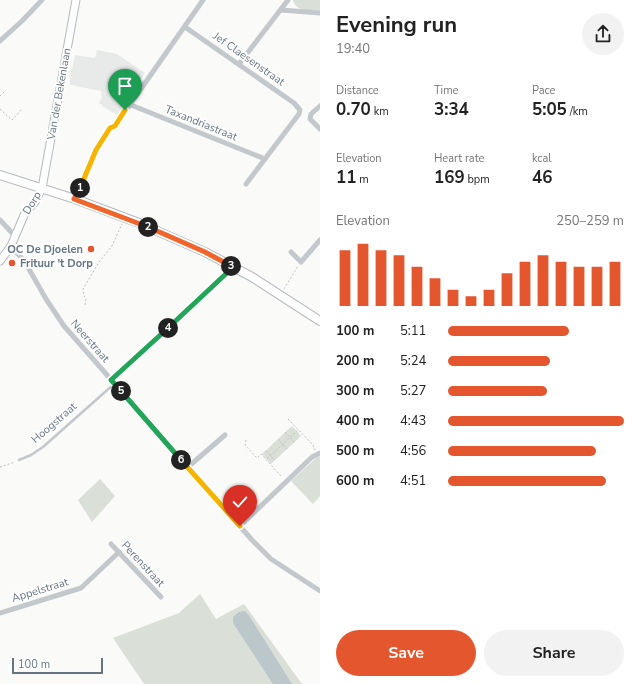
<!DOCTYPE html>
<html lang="en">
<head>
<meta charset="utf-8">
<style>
  :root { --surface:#fff; --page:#f2f2f2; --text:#222; --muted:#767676; --accent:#e4572e }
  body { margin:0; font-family:"Nunito Sans",sans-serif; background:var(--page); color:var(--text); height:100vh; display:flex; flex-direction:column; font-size:15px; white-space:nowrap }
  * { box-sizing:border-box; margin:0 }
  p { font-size:13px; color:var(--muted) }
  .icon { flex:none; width:22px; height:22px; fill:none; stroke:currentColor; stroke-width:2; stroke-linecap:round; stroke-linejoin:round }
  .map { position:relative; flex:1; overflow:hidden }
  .panel { display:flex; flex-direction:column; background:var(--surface); width:320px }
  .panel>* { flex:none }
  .scale { position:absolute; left:12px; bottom:10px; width:91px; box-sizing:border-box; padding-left:4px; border:2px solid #657683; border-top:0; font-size:11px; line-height:14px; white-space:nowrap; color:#657683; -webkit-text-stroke:3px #fff; paint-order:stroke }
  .pin { position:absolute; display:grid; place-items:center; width:34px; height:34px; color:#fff; margin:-41px -17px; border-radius:50% 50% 50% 0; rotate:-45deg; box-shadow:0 0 4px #0007 }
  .pin .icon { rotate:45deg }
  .km { position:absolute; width:20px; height:20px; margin:-10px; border-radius:50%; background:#222; color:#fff; font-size:11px; line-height:20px; text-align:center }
  .round { display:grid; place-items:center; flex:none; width:42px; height:42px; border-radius:21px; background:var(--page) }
  .head { display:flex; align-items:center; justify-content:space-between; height:68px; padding:0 16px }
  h1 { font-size:22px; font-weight:700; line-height:30px }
  .figures { display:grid; grid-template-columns:repeat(3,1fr); gap:6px; height:68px; padding:4px 16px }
  .figures div { display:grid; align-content:center }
  .figures b { font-size:17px; font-weight:700 }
  .figures small { font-size:11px; font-weight:400 }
  .figures p { font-size:11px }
  .chart { height:112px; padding:8px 16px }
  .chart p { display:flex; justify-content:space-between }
  .chart svg { width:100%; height:72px; margin-top:4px; stroke:var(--accent); stroke-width:6 }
  .primary-button { display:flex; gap:8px; margin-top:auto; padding:8px 16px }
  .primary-button a { flex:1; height:46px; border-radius:24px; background:var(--accent); color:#fff; font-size:16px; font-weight:700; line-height:46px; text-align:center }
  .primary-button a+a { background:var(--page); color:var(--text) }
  ul { padding:0 16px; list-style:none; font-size:13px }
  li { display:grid; grid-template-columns:64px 48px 1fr; align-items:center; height:30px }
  li i { height:10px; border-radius:5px; background:var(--accent) }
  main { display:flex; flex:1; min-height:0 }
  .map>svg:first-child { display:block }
</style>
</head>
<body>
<main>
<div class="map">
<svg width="320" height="684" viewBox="0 0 320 684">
  <rect width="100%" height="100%" fill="#fafaf8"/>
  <path fill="#e8e9e9" d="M97 50 117 54 145 73 117 115 102 106V105L99 103 102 98 101 91 70 85V78L71 77V70L72 69 75 55 95 58Z"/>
  <g fill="#dadfd7">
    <path d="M293 0H320V11C310 10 296 12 293 0Z"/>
    <path d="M292 426 301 436 271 464 262 454Z"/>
    <path d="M320 456V496L313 504 291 481 317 457Z"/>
    <path d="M100 479 115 496 92 522 78 500Z"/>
    <path d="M200 594 216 619 244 604 302 684H144L113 638 179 613Z"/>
  </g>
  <path fill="#bbc7cb" d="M245 611 250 617 292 684H273L233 623V617L239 612Z"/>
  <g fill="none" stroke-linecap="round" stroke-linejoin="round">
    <defs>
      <path id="secondary" d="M0 261 11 246 25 213 35 202 42 188 76 0"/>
      <path id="primary" d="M0 175 75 199 139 223 205 252 252 277 320 321"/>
    </defs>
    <use href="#secondary" stroke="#b3babf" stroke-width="9"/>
    <use href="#primary" stroke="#b5babe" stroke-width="10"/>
    <g stroke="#bbbfc2" stroke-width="1" stroke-dasharray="2 2" stroke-linecap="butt">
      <path d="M0 96 6 90"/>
      <path d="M0 109 12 120 22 109"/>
      <path d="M77 193 96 150 109 128"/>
      <path d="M284 289 298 266"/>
      <path d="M85 305 86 299 84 296 83 289 99 262 112 246 122 224"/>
      <path d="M163 332 228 272"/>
      <path d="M288 419 313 445 315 450"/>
      <path d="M285 432 294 442"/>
      <path d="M278 439 287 449"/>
      <path d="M246 440 245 445 257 458 261 454 282 477"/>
      <path d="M266 451 275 460"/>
      <path d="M267 459 298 430"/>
      <path d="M0 467 15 462"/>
    </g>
    <path stroke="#c3c8cc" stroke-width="2.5" d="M19 460 31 455 43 447 114 384"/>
    <g stroke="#c3c8cc" stroke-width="5">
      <path d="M281 10 320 13"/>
      <path d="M185 27 294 103 300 110 299 114 246 184"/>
      <path d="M0 41 22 21 42 0"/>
      <path d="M239 64 288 0"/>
      <path d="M131 105 265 159"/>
      <path d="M320 106 311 114 310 119 320 129"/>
      <path d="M115 126 203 0"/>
      <path d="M0 220 15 236"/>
      <path d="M11 246 25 262 46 299 64 326 252 540 271 559 320 591"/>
      <path d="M291 252 301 262 320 240"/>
      <path d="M111 380 159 335"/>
      <path d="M188 467 225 435"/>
      <path d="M240 526 312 457 320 453"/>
      <path d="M111 544 161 597"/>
      <path d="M0 613 81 588 119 552"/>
    </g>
    <use href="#secondary" stroke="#fff" stroke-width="7"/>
    <use href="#primary" stroke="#fff" stroke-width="8"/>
  </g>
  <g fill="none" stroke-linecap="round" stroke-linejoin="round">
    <defs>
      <path id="split-1" d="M80 188 96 150 110 128 115 126 125 110"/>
      <path id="split-2" d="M80 188 74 199 148 227"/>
      <path id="split-3" d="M148 227 205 252 231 266"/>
      <path id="split-4" d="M168 328 230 270 233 267 231 266"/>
      <path id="split-5" d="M121 391 111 380 168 328"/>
      <path id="split-6" d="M121 391 181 460"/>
      <path id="split-7" d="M181 460 240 526"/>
    </defs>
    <use href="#split-1" stroke="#fff" stroke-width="8"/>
    <use href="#split-2" stroke="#fff" stroke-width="8"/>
    <use href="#split-3" stroke="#fff" stroke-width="8"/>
    <use href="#split-4" stroke="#fff" stroke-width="8"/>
    <use href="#split-5" stroke="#fff" stroke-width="8"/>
    <use href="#split-6" stroke="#fff" stroke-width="8"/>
    <use href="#split-7" stroke="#fff" stroke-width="8"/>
    <use href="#split-1" stroke="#f5b400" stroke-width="5"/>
    <use href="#split-2" stroke="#f0652b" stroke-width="5"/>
    <use href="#split-3" stroke="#f0652b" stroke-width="5"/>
    <use href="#split-4" stroke="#22a559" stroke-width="5"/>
    <use href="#split-5" stroke="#22a559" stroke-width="5"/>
    <use href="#split-6" stroke="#22a559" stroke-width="5"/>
    <use href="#split-7" stroke="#f5b400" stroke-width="5"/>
  </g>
  <g fill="#e4572e" stroke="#fff" stroke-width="1.5">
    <circle cx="91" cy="249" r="4"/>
    <circle cx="12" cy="263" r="4"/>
  </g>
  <g text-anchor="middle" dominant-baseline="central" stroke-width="4" stroke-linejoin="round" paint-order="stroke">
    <g font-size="11" fill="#657683" stroke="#fff">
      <text transform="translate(249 59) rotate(35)">Jef Claesenstraat</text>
      <text transform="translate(59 94) rotate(-80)">Van der Bekenlaan</text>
      <text transform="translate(201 123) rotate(22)">Taxandriastraat</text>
      <text transform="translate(32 203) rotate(-58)">Dorp</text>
      <text transform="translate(90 341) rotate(49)">Neerstraat</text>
      <text transform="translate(54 423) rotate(-41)">Hoogstraat</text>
      <text transform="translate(143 564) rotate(47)">Perenstraat</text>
      <text transform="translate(40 590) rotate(-17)">Appelstraat</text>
    </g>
    <g font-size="11" font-weight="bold" fill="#657683" stroke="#fff" text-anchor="end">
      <text x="83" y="249">OC De Djoelen</text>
      <text x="20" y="263" text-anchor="start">Frituur 't Dorp</text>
    </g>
  </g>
</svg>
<div class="scale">100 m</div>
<div class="pin" style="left:125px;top:110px;background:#1e9e55"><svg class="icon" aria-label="arrive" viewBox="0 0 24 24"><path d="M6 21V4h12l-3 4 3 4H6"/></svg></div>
<div class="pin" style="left:240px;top:526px;background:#d93025"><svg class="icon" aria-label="check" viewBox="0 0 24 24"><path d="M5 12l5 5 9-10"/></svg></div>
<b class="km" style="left:80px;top:188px">1</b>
<b class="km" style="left:148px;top:227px">2</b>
<b class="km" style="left:231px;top:266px">3</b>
<b class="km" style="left:168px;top:328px">4</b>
<b class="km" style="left:121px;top:391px">5</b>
<b class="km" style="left:181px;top:460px">6</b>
</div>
<section class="panel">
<div class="head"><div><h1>Evening run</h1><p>19:40</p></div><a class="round"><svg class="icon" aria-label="share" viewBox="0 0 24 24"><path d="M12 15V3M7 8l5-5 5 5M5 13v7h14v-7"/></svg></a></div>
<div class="figures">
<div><p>Distance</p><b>0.70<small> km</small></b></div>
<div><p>Time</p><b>3:34</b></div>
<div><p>Pace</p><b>5:05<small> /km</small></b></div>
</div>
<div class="figures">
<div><p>Elevation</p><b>11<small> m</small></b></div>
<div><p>Heart rate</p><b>169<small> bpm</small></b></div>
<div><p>kcal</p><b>46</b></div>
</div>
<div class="chart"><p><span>Elevation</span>250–259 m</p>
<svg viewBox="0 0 160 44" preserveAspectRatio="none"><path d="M5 44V10M15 44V6M25 44V10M35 44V13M45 44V20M55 44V27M65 44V34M75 44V38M85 44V34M95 44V24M105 44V17M115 44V13M125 44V17M135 44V20M145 44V20M155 44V17"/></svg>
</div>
<ul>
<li><b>100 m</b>5:11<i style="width:69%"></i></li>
<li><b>200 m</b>5:24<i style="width:58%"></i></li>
<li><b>300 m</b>5:27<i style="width:56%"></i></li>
<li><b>400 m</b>4:43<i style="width:100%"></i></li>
<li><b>500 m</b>4:56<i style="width:84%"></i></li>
<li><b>600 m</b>4:51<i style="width:90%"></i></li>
</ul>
<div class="primary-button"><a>Save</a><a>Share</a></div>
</section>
</main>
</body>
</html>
